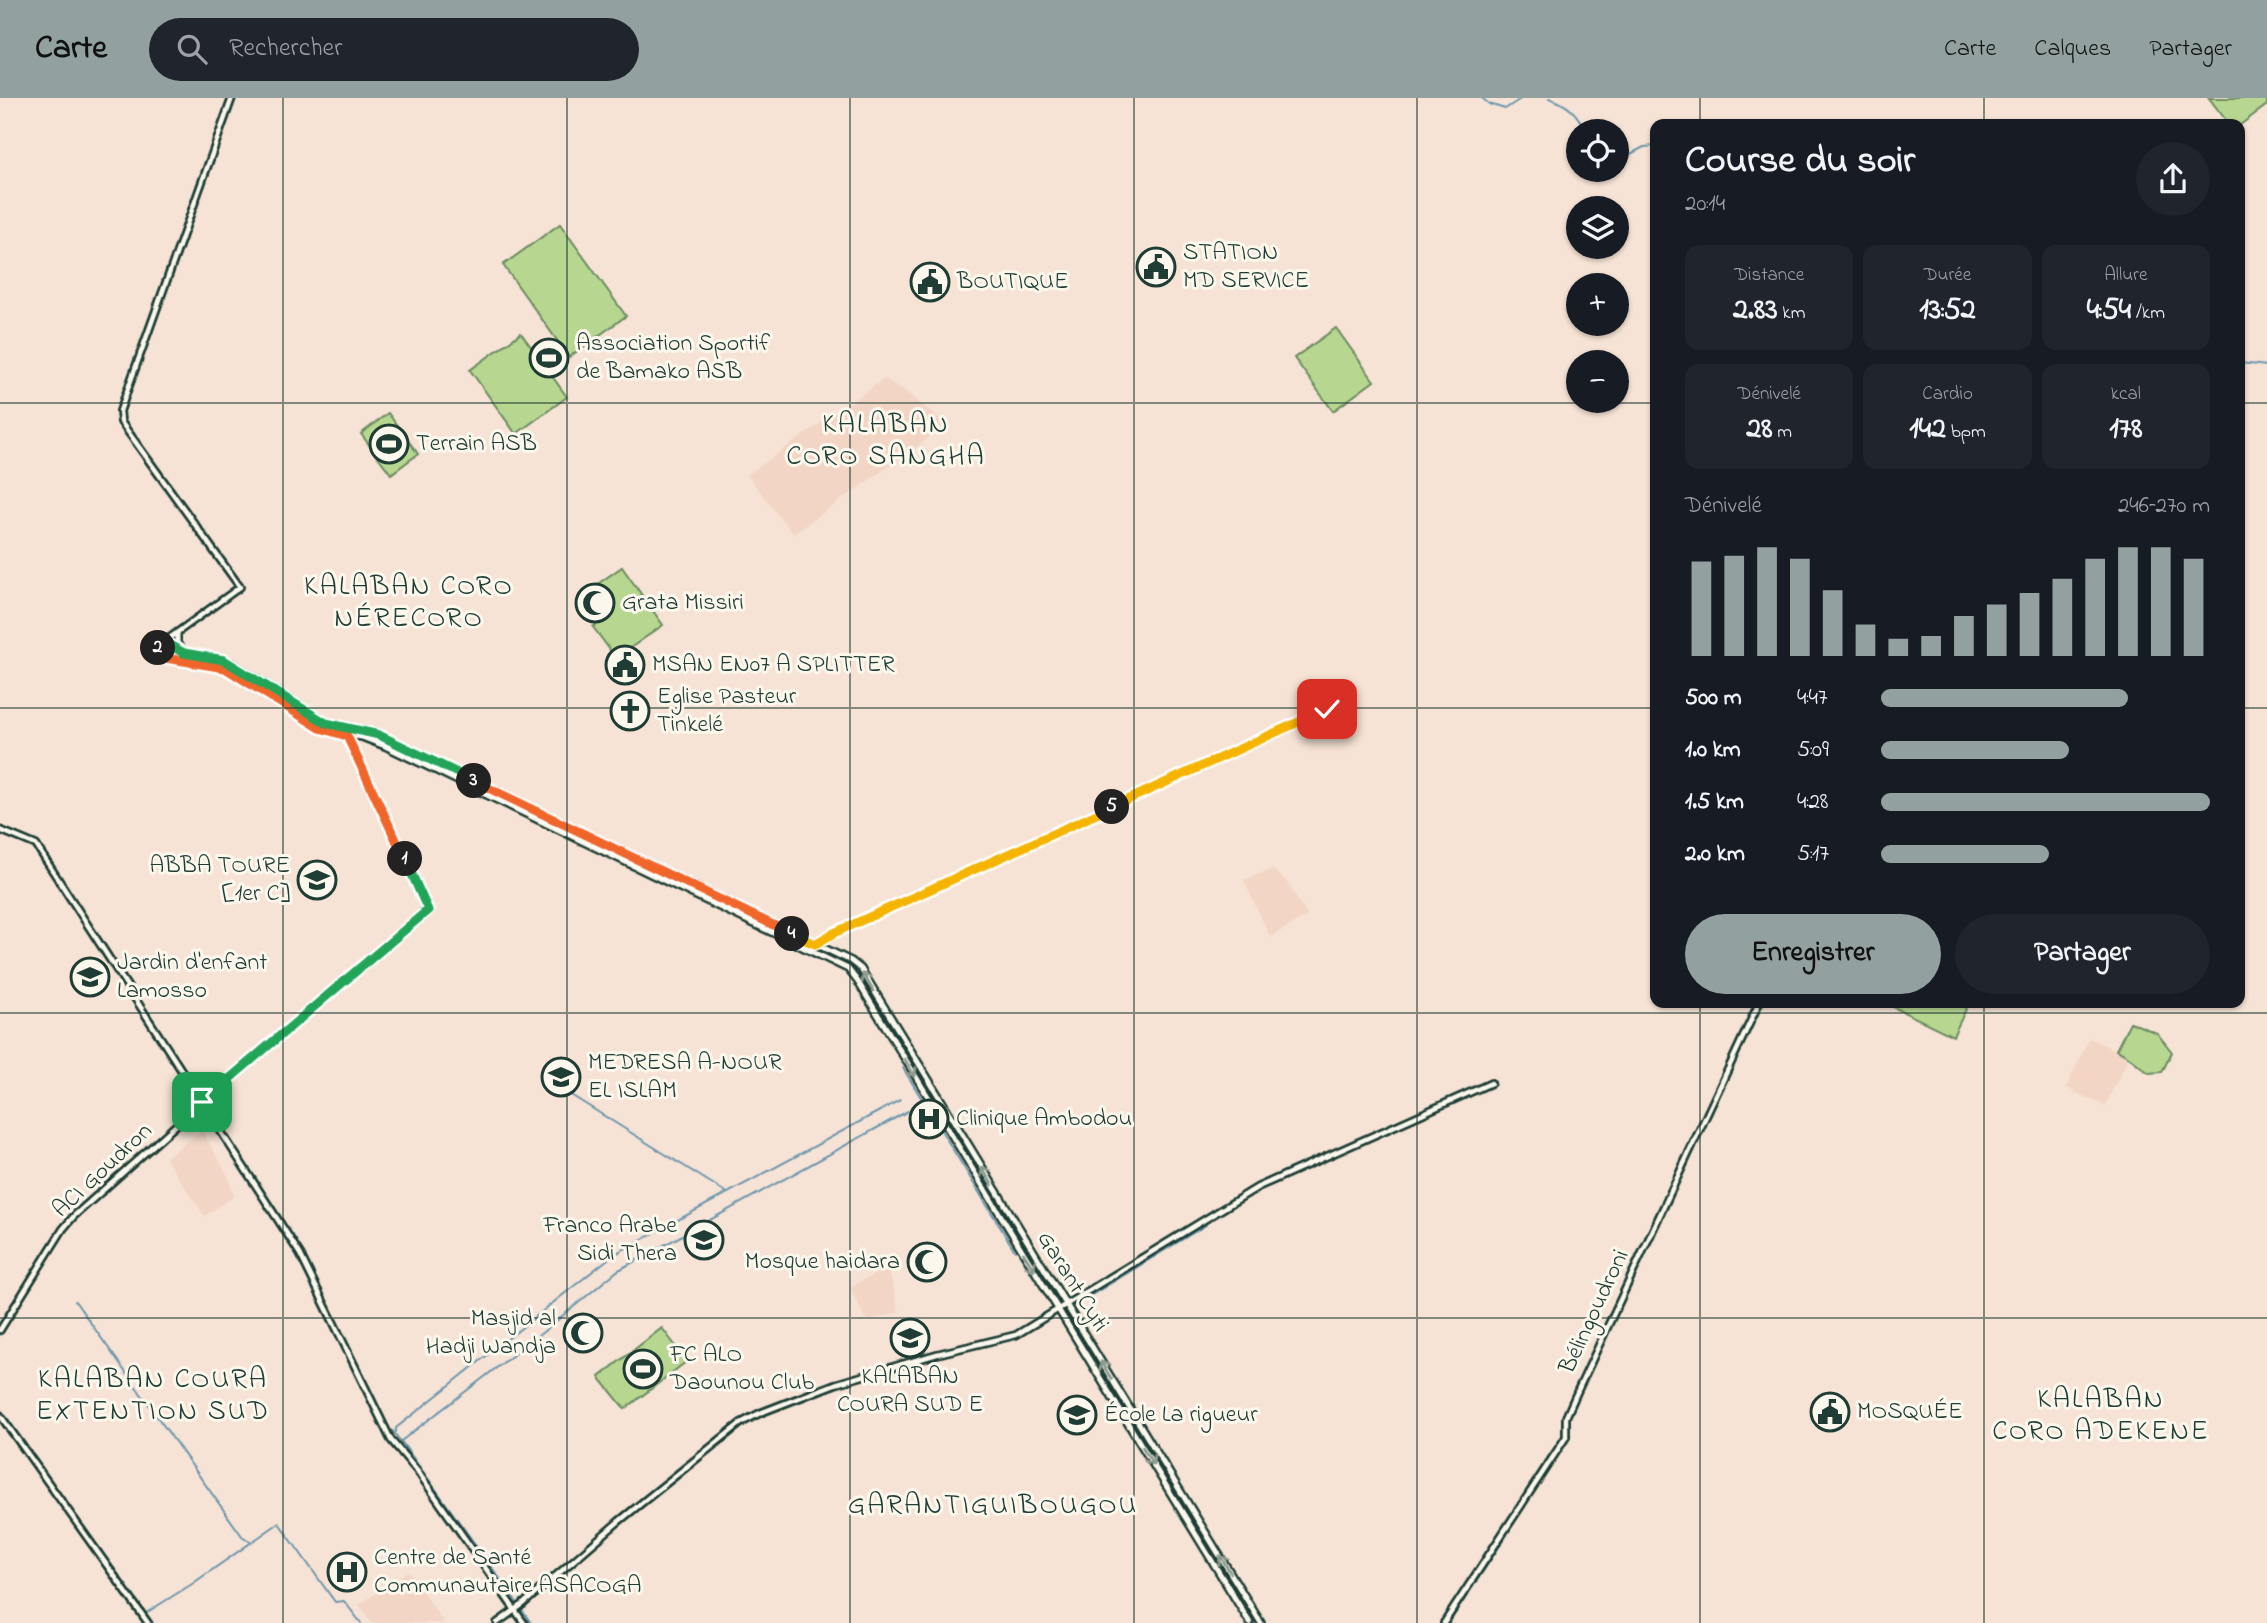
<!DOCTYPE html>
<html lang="fr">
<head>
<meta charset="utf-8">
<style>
  :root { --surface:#171b24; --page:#20242c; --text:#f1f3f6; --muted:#9ea1a6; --accent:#92a19f }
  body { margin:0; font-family:"Indie Flower",sans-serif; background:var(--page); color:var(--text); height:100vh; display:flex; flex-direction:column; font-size:26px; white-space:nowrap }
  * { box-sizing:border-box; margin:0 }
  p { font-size:23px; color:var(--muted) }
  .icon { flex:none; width:38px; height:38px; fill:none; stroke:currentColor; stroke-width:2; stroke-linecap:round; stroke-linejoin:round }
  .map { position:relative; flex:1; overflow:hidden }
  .panel { position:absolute; left:1650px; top:21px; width:595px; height:889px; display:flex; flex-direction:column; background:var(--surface); border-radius:14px; box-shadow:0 2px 5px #0004 }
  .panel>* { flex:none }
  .buttons { position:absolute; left:1566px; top:21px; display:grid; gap:14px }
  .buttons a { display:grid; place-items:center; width:63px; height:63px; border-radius:50%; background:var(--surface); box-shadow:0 2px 5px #0004; font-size:35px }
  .pin { position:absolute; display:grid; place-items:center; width:60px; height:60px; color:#fff; margin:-30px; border-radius:14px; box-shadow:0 4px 10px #0006 }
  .km { position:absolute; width:35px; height:35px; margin:-18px; border-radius:50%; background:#222; color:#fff; font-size:19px; line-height:35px; text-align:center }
  .round { display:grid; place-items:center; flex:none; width:74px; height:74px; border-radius:37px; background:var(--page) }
  .summary { display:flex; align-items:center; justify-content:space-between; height:119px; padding:0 35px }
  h1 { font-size:38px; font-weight:700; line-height:52px }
  .metrics { display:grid; grid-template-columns:repeat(3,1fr); gap:10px; height:119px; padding:7px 35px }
  .metrics div { display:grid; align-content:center; border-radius:14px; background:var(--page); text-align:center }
  .metrics b { font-size:30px; font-weight:700 }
  .metrics small { font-size:19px; font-weight:400 }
  .metrics p { font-size:19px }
  .chart { height:196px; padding:14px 35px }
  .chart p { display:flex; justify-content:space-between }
  .chart svg { width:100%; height:126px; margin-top:7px; stroke:var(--accent); stroke-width:6 }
  .cta { display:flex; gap:14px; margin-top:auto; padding:14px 35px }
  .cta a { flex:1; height:80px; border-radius:42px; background:var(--accent); color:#111; font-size:28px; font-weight:700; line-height:80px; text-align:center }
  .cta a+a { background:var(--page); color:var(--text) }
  ul { padding:0 35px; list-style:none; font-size:23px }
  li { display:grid; grid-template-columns:112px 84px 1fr; align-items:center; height:52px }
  li i { height:18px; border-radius:9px; background:var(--accent) }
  header { display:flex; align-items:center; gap:42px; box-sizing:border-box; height:98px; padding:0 35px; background:var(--accent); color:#111 }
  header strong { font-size:33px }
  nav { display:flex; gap:38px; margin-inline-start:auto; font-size:24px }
  .search { width:490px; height:63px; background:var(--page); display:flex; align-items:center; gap:18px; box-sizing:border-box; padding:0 24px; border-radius:38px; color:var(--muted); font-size:26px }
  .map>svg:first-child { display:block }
</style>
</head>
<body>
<header>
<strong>Carte</strong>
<div class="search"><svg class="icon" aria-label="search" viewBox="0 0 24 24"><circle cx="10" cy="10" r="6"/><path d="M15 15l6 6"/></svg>Rechercher</div>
<nav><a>Carte</a><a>Calques</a><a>Partager</a></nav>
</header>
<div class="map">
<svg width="2267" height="1525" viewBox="0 0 2267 1525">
  <rect width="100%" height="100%" fill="#f6e3d5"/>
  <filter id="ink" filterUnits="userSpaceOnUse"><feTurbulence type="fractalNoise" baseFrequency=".0143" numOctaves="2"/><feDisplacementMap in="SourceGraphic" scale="14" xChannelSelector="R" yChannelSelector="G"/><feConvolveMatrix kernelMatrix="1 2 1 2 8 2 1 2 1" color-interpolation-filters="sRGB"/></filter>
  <g filter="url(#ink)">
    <g fill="#f2d5c5">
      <path d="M884 281 902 291 943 323 929 340 793 436 747 377Z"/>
      <path d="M1272 771 1287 784 1307 818 1270 839 1244 782Z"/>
      <path d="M2089 940 2129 958 2105 1008 2066 990Z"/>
      <path d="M202 1033 228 1078 234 1098 205 1118 165 1060Z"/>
      <path d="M888 1169 899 1214 870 1222 865 1220 851 1192 852 1188Z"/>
      <path d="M408 1473 444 1525H372L359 1507Z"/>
    </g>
    <g fill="#b7d790" stroke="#6b8a62" stroke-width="2">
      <path d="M2209 0H2267V7L2240 27 2229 26Z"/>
      <path d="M560 126 626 218 569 259 503 167Z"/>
      <path d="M1336 230 1374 283 1333 313 1294 260Z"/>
      <path d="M521 235 567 299 516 336 470 272Z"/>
      <path d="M388 315 418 356 391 376 361 336Z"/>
      <path d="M622 469 663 527 616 560 593 529 615 511 599 485Z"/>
      <path d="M1885 905H1969L1953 938Z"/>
      <path d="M2130 924 2157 935 2172 954 2162 974 2149 975C2137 967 2130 957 2116 952Z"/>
      <path d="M662 1230 687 1263 625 1311 599 1279Z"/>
    </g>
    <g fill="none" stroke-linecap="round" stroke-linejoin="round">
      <g stroke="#6d96ad" stroke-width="2">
        <path d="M1482 0 1489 6 1505 11 1522 0"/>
        <path d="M1549 0C1567 6 1578 15 1585 33"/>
        <path d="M1617 63 1644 49 1656 48"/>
        <path d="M2240 265 2267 268"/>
        <path d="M294 923 419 815 421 806 415 794"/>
        <path d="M903 970 1015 1153"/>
        <path d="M539 977 727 1095"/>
        <path d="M184 1016 194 1008"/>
        <path d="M52 1142 80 1107 139 1056"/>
        <path d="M75 1203 242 1438 251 1444"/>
        <path d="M1072 1209 1206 1127"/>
        <path d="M0 1237 8 1225"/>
        <path d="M0 1311 153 1525"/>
        <path d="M393 1333 439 1398"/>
        <path d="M396 1334V1330L613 1157 900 1002"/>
        <path d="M518 1506 401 1343 543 1234 617 1173 908 1013"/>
        <path d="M522 1512 531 1525"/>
        <path d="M146 1515 192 1486 279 1425 335 1504 344 1503 361 1525"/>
        <path d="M1449 1525 1507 1437"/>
      </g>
      <defs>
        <g id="tertiary">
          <path d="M164 544 240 489 121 324 120 313 232 0"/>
          <path d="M0 732 36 747 300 1156 391 1342 418 1374 524 1525"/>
          <path d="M816 846 834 835 1327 612"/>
          <path d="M0 1232 63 1131 74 1118 202 1004 428 812 347 637"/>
          <path d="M0 1317 148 1525"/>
          <path d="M497 1525 522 1507 618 1424 741 1325 760 1315 835 1286 937 1256 1016 1237 1258 1089 1491 985"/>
          <path d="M1444 1525 1566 1339V1319L1578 1292 1759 905"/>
        </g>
        <g id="secondary">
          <path d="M177 535V545L182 553"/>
          <path d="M1250 1525 858 884 848 871 385 648 362 639 347 637 320 630 225 570 160 557 157 555V551L164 544 184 555 230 564 331 627 364 633 383 639 851 863 861 871 1261 1525"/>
        </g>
      </defs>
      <use href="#tertiary" stroke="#1f3d34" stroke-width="10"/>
      <use href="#secondary" stroke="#1f3d34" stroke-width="10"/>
      <use href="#tertiary" stroke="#fbf7ec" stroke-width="4.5"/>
      <use href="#secondary" stroke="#fbf7ec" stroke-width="5"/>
    </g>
    <defs><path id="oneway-shaft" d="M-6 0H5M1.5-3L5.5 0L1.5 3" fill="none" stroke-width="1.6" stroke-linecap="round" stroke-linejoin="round" transform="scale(1.75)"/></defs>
    <g stroke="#8d9a90">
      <use href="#oneway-shaft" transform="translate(868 884) rotate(-120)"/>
      <use href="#oneway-shaft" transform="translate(910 970) rotate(59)"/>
      <use href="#oneway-shaft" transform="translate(987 1078) rotate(-121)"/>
      <use href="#oneway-shaft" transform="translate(1029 1164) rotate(58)"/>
      <use href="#oneway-shaft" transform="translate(1106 1272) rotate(-121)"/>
      <use href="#oneway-shaft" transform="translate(1148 1358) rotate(58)"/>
      <use href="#oneway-shaft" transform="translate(1225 1466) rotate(-122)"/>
    </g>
  </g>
  <g fill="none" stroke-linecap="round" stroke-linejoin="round" filter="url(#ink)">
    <defs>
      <path id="split-1" d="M202 1004 428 812 405 761"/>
      <path id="split-2" d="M158 550 157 555 166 560 225 570 320 630 347 638 405 761"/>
      <path id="split-3" d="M158 550 164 544 184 555 224 562 326 625 379 637 474 683"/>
      <path id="split-4" d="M474 683 792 836"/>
      <path id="split-5" d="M792 836 815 846 834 835 1112 709"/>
      <path id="split-6" d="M1112 709 1327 611"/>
    </defs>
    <use href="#split-1" stroke="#fff" stroke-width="14"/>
    <use href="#split-2" stroke="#fff" stroke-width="14"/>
    <use href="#split-3" stroke="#fff" stroke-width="14"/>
    <use href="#split-4" stroke="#fff" stroke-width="14"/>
    <use href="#split-5" stroke="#fff" stroke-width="14"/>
    <use href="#split-6" stroke="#fff" stroke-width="14"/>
    <use href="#split-1" stroke="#22a559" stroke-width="9"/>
    <use href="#split-2" stroke="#f0652b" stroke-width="9"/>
    <use href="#split-3" stroke="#22a559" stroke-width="9"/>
    <use href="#split-4" stroke="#f0652b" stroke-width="9"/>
    <use href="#split-5" stroke="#f5b400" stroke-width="9"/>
    <use href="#split-6" stroke="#f5b400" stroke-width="9"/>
  </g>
  <path fill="none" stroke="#1f3d34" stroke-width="2" stroke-opacity="0.55" d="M283 0V1525M567 0V1525M850 0V1525M1134 0V1525M1417 0V1525M1700 0V26M1984 0V26M0 305H1656M2240 305H2267M0 610H1656M2240 610H2267M1700 905V1525M1984 905V1525M0 915H2267M0 1220H2267"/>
  <defs>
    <symbol id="civic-ring" viewBox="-11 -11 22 22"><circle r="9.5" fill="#fbf7ec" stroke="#1f3d34" stroke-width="1.5"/><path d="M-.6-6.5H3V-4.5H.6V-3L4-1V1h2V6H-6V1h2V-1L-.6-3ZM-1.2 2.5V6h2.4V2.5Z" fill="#1f3d34"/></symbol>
    <symbol id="stadium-ring" viewBox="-11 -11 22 22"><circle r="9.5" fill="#fbf7ec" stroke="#1f3d34" stroke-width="1.5"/><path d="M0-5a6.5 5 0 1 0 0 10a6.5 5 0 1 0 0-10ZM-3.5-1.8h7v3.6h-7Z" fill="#1f3d34"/></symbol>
    <symbol id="mosque-ring" viewBox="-11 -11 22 22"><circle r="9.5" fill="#fbf7ec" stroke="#1f3d34" stroke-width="1.5"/><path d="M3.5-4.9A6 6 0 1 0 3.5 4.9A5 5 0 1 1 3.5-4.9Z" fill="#1f3d34"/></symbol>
    <symbol id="church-ring" viewBox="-11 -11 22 22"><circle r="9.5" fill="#fbf7ec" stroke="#1f3d34" stroke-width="1.5"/><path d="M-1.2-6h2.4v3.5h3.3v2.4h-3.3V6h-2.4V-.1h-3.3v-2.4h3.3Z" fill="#1f3d34"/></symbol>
    <symbol id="school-ring" viewBox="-11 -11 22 22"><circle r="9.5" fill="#fbf7ec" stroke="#1f3d34" stroke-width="1.5"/><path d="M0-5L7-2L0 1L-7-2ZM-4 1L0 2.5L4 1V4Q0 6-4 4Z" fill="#1f3d34"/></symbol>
    <symbol id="hospital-ring" viewBox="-11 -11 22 22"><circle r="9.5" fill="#fbf7ec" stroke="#1f3d34" stroke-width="1.5"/><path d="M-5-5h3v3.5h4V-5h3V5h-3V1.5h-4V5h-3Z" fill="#1f3d34"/></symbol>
  </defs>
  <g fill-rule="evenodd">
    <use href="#civic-ring" x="1134" y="147" width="44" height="44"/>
    <use href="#civic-ring" x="908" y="162" width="44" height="44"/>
    <use href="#stadium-ring" x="527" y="238" width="44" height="44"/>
    <use href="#stadium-ring" x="367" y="324" width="44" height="44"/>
    <use href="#mosque-ring" x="573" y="483" width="44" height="44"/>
    <use href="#civic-ring" x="603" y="545" width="44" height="44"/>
    <use href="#church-ring" x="608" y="591" width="44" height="44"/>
    <use href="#school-ring" x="295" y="760" width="44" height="44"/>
    <use href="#school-ring" x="68" y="857" width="44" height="44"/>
    <use href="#school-ring" x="539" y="957" width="44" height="44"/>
    <use href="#hospital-ring" x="907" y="999" width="44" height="44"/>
    <use href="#school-ring" x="682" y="1120" width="44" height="44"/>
    <use href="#mosque-ring" x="905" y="1142" width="44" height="44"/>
    <use href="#mosque-ring" x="561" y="1213" width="44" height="44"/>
    <use href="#school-ring" x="888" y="1218" width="44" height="44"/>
    <use href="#stadium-ring" x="621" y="1249" width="44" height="44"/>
    <use href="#civic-ring" x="1808" y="1292" width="44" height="44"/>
    <use href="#school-ring" x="1055" y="1295" width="44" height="44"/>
    <use href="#hospital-ring" x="325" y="1452" width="44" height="44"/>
  </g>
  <g text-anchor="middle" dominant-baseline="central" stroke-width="6" stroke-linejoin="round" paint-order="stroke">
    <g font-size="24" fill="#1f3d34" stroke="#fbf7ec" text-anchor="start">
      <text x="1183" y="155">STATION<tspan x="1183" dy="28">MD SERVICE</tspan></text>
      <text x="957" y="184">BOUTIQUE</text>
      <text x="576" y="246">Association Sportif<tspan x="576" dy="28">de Bamako ASB</tspan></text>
      <text x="416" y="346">Terrain ASB</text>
      <text x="622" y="505">Grata Missiri</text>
      <text x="652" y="567">MSAN EN07 A SPLITTER</text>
      <text x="657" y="599">Eglise Pasteur<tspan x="657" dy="28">Tinkelé</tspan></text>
      <text x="290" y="768" text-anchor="end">ABBA TOURE<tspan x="290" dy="28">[1er C]</tspan></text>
      <text x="117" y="865">Jardin d'enfant<tspan x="117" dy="28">Lamosso</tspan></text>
      <text x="588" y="965">MEDRESA A-NOUR<tspan x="588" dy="28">EL ISLAM</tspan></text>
      <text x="956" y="1021">Clinique Ambodou</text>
      <text x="677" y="1128" text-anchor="end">Franco Arabe<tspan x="677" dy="28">Sidi Thera</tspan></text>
      <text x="900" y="1164" text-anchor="end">Mosque haidara</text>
      <text x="556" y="1221" text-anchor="end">Masjid al<tspan x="556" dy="28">Hadji Wandja</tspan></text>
      <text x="670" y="1257">FC ALO<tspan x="670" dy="28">Daounou Club</tspan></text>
      <text x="910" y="1279" text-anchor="middle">KALABAN<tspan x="910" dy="28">COURA SUD E</tspan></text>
      <text x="1857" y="1314">MOSQUÉE</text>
      <text x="1104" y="1317">École La rigueur</text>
      <text x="374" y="1460">Centre de Santé<tspan x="374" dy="28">Communautaire ASACOGA</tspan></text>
    </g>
    <g font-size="24" fill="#1f3d34" stroke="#fbf7ec">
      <text transform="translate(103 1073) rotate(-43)">ACI Goudron</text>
      <text transform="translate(1072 1184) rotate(58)">Garant Cyti</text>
      <text transform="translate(1595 1214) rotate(-65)">Bélingoudroni</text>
    </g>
    <g font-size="28" letter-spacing="2" fill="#1f3d34" stroke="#fbf7ec">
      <text x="886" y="327">KALABAN<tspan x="886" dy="32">CORO SANGHA</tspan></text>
      <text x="409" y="489">KALABAN CORO<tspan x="409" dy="32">NÉRECORO</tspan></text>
      <text x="153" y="1282">KALABAN COURA<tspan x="153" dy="32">EXTENTION SUD</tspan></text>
      <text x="2101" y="1302">KALABAN<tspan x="2101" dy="32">CORO ADEKENE</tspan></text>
      <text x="993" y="1408">GARANTIGUIBOUGOU</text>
    </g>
  </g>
</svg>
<div class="buttons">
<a><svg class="icon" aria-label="locate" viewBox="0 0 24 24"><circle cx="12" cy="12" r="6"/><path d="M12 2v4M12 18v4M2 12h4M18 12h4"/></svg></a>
<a><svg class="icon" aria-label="layers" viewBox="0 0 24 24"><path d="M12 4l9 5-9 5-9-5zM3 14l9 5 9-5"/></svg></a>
<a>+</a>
<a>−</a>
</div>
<div class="pin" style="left:202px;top:1004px;background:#1e9e55"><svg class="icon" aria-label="arrive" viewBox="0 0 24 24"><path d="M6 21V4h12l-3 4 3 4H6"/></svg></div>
<div class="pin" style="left:1327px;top:611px;background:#d93025"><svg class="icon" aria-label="check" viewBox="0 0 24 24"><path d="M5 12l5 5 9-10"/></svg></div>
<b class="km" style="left:405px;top:761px">1</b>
<b class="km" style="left:158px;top:550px">2</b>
<b class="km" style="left:474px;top:683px">3</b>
<b class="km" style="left:792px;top:836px">4</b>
<b class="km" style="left:1112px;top:709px">5</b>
<section class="panel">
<div class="summary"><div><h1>Course du soir</h1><p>20:14</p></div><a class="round"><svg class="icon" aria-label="share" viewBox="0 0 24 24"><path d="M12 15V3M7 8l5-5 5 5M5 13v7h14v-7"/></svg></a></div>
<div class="metrics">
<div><p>Distance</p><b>2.83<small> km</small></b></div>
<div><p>Durée</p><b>13:52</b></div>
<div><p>Allure</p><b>4:54<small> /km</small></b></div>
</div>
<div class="metrics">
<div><p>Dénivelé</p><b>28<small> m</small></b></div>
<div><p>Cardio</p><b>142<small> bpm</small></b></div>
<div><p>kcal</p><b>178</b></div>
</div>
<div class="chart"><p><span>Dénivelé</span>246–270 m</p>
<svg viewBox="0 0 160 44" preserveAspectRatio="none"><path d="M5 44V11M15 44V9M25 44V6M35 44V10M45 44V21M55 44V33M65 44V38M75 44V37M85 44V30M95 44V26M105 44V22M115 44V17M125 44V10M135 44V6M145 44V6M155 44V10"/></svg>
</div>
<ul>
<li><b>500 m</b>4:47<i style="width:75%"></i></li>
<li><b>1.0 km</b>5:09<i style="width:57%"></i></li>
<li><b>1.5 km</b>4:28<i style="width:100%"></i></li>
<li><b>2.0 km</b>5:17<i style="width:51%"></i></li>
</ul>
<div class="cta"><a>Enregistrer</a><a>Partager</a></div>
</section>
</div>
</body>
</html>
